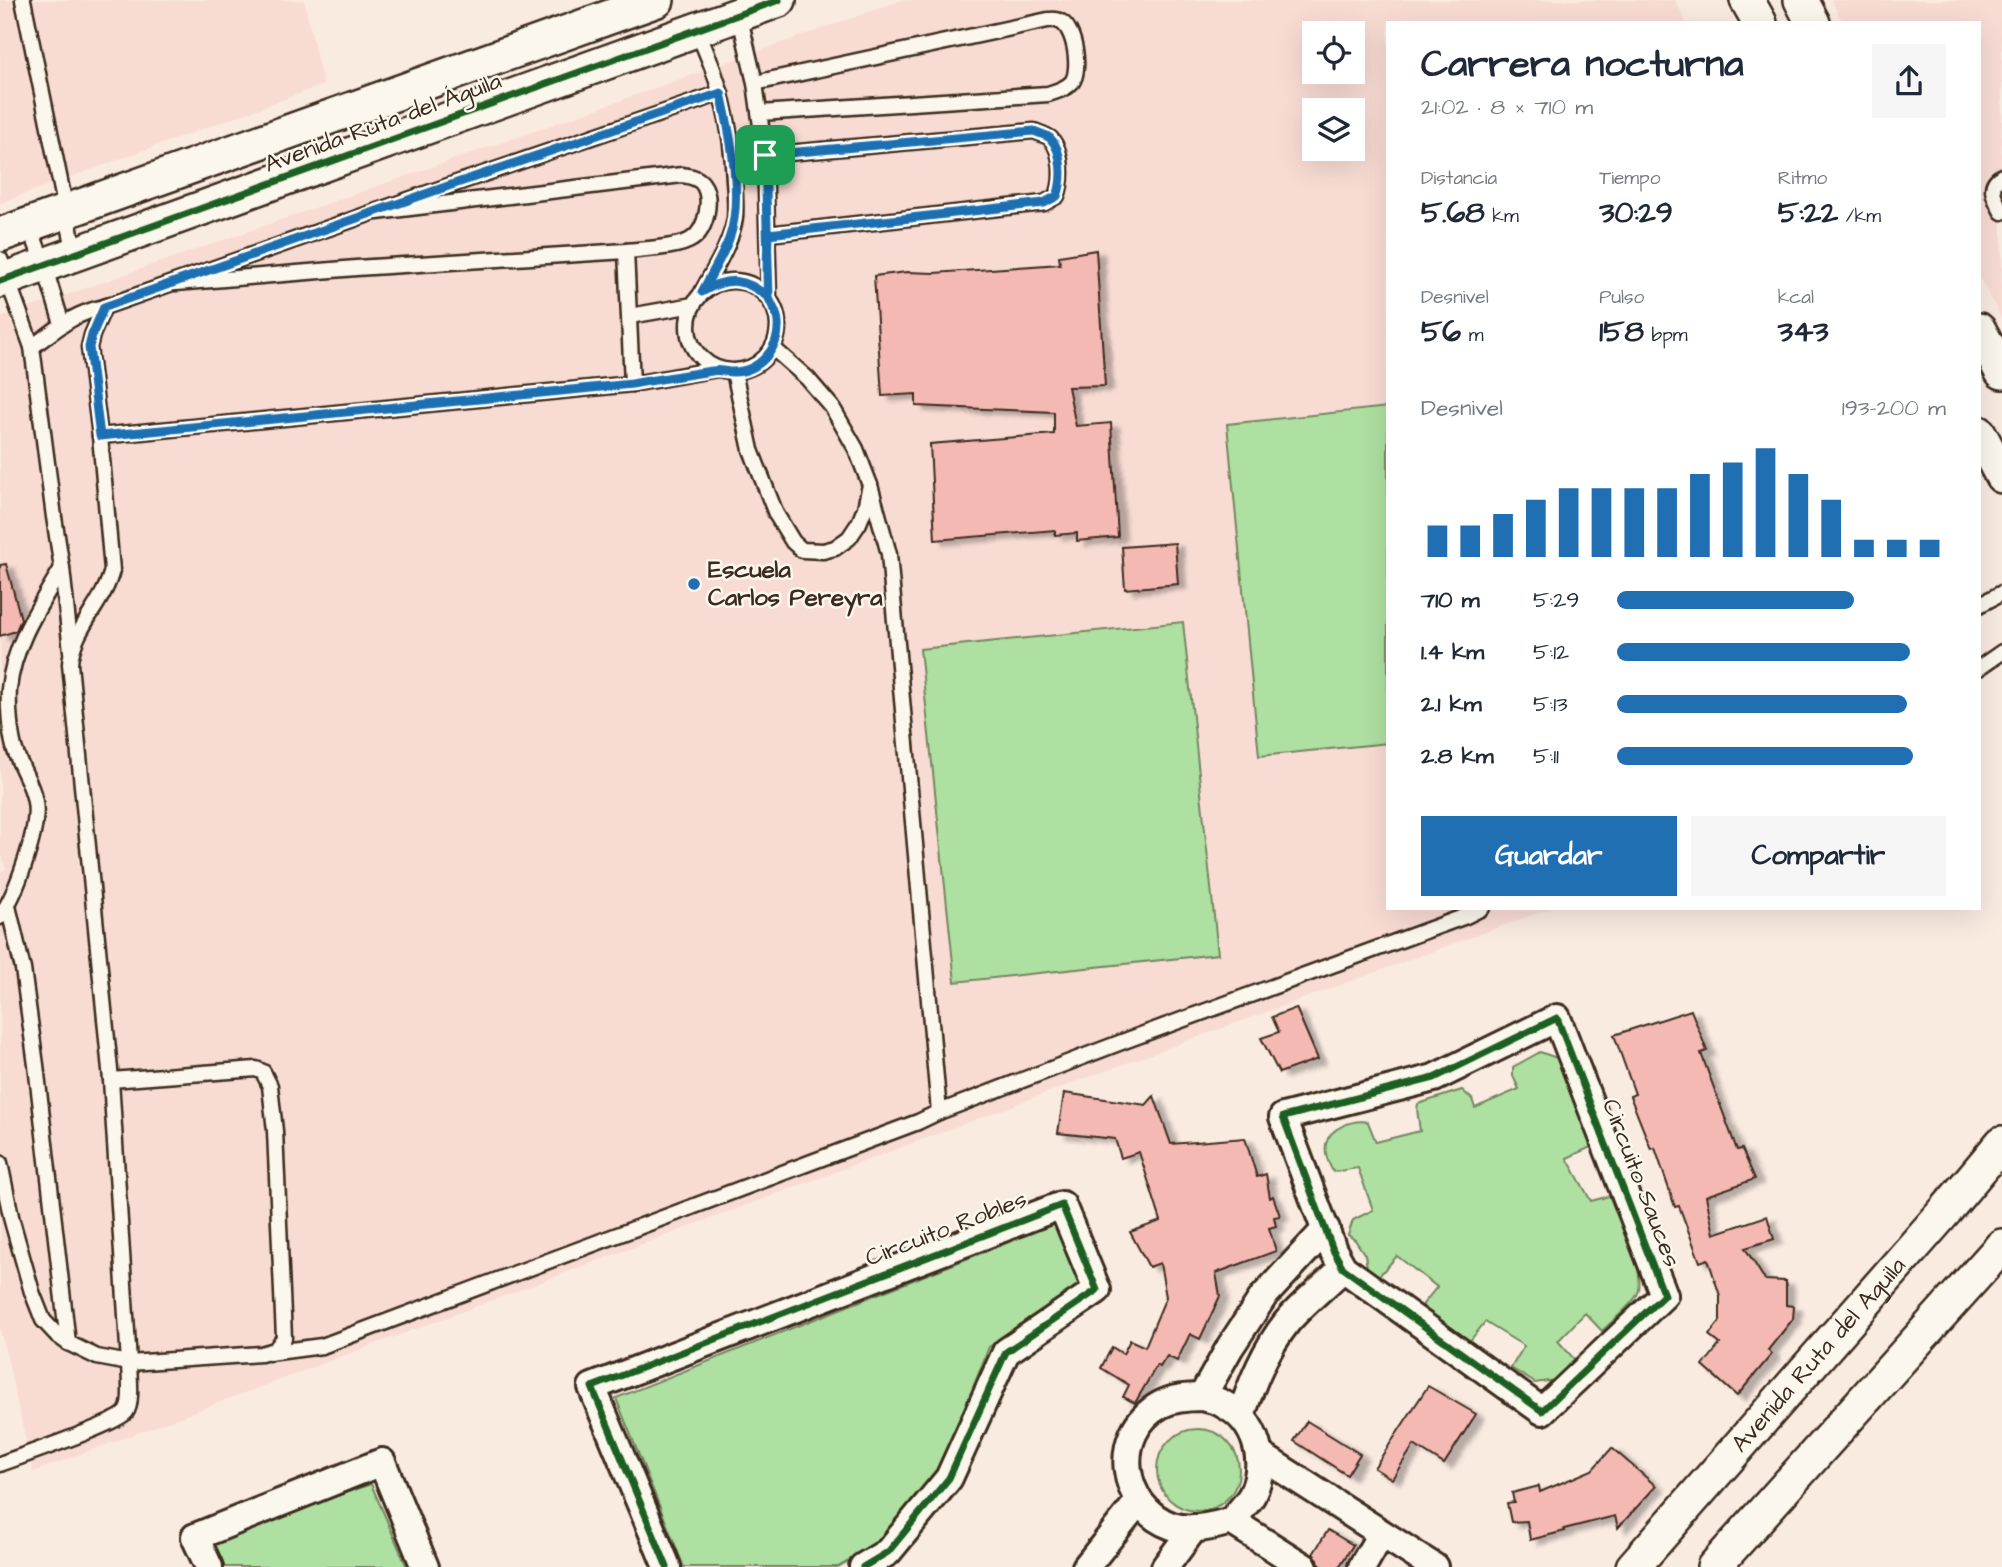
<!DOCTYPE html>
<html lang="es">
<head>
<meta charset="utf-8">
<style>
  :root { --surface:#fff; --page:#f6f6f7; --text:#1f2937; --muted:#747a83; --accent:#1f6fb2 }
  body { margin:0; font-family:"Architects Daughter",sans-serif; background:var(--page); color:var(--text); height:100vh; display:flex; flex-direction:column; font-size:26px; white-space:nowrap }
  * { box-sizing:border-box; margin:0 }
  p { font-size:23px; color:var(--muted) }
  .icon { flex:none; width:38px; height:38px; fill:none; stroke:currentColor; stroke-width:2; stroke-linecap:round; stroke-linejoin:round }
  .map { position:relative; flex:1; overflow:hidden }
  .sheet { position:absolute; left:1386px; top:21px; width:595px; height:889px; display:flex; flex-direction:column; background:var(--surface); border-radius:0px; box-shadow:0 7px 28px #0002 }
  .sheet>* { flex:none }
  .tools { position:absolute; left:1302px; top:21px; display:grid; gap:14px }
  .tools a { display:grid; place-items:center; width:63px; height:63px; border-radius:0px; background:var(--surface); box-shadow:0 7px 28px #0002; font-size:35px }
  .pin { position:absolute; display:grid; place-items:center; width:60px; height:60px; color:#fff; margin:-30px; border-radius:14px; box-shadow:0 4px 10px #0006 }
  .round { display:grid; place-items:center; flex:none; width:74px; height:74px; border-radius:0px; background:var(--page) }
  .head { display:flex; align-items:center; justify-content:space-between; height:119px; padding:0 35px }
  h1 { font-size:38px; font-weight:700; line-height:52px }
  .stats { display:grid; grid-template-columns:repeat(3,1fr); gap:10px; height:119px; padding:7px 35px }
  .stats div { display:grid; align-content:center }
  .stats b { font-size:30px; font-weight:700 }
  .stats small { font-size:19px; font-weight:400 }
  .stats p { font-size:19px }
  .chart { height:196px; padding:14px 35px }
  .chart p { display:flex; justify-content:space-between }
  .chart svg { width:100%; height:126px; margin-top:7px; stroke:var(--accent); stroke-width:6 }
  .button { display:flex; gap:14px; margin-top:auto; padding:14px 35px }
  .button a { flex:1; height:80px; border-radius:0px; background:var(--accent); color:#fff; font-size:28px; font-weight:700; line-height:80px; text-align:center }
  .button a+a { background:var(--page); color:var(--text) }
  ul { padding:0 35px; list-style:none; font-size:23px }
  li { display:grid; grid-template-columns:112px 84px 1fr; align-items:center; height:52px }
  li i { height:18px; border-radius:9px; background:var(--accent) }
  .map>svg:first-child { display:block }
</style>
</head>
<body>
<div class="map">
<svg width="2002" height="1567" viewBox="0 0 2002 1567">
  <defs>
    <filter id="shadow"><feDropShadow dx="8" dy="4.5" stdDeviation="2" flood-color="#0004"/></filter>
  </defs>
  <rect width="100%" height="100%" fill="#faebe1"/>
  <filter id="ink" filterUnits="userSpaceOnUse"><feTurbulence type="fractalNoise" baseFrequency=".0143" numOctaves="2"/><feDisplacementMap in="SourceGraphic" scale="14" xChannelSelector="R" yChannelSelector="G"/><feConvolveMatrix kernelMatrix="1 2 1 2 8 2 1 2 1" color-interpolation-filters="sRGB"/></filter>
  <g filter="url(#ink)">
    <g fill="#f8dcd4" fill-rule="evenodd">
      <path d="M0 0H304L323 85 0 203Z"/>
      <path d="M902 0H1675L1687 23H1388V908H1552L1146 1056 33 1472 0 1328V872L6 869 0 850V318L492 146ZM1314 33H1353V72H1314ZM1314 110H1353V149H1314Z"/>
      <path d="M1831 0H2002V320L1979 277V23H1843Z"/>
    </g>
    <g fill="#aee0a1" stroke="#748560" stroke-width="2">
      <path d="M1388 407V743L1259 756 1227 424Z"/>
      <path d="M1183 622 1218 954 955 982 920 649Z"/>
      <path d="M1540 1052 1557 1058 1564 1068 1591 1147 1567 1158 1591 1201 1613 1195C1620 1215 1648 1278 1637 1295 1630 1307 1612 1321 1602 1331L1585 1313 1558 1341 1575 1360 1556 1380 1535 1383 1511 1368 1524 1346 1485 1322 1469 1342 1427 1315 1423 1310V1304L1437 1287 1397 1256 1378 1277 1367 1267 1365 1255 1355 1240 1348 1235 1353 1220 1373 1210 1358 1168 1333 1172C1329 1164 1324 1154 1326 1144 1329 1128 1353 1119 1368 1122L1376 1142 1420 1131 1417 1109 1418 1104 1462 1090 1472 1099 1475 1108 1519 1089 1513 1076V1067Z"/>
      <path d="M1057 1223 1082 1282 989 1347 940 1471 881 1542 838 1567H684L616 1398Z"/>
      <circle cx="1198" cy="1470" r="41"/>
      <path d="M371 1484 407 1567H223L211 1541Z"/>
    </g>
    <g fill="#f5b9b4" stroke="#3b2a1e" stroke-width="2" filter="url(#shadow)">
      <path d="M1096 250 1105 386 1068 387 1076 426 1111 423 1118 537 1077 541V533L1055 535V530L935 540 930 444 1054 434V412L916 406V394L882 396 874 276 907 272 934 273 1060 264 1059 256Z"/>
      <path d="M1175 543 1178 584 1125 589 1122 547Z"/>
      <path d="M6 564 21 619 16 631 0 636V565Z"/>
      <path d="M1296 1008 1318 1059 1279 1073 1261 1038 1279 1032 1272 1017Z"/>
      <path d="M1691 1010 1707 1051 1701 1053 1737 1150 1742 1149 1755 1179 1706 1196 1714 1234 1767 1216 1774 1239 1745 1248 1765 1280 1786 1281V1305L1794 1306 1793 1319 1768 1350 1772 1354 1737 1396 1703 1366 1720 1344 1709 1335 1720 1321V1296L1708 1259 1700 1262 1679 1206 1675 1207 1655 1148 1651 1149 1630 1096 1635 1094 1614 1035Z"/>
      <path d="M1064 1093 1146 1105 1154 1096 1171 1144 1245 1138 1257 1177 1266 1174 1270 1198 1273 1196 1280 1216 1274 1217 1276 1226 1269 1228 1276 1251 1216 1273 1220 1296 1200 1339 1190 1334 1177 1361 1167 1356 1160 1367 1157 1365 1135 1403 1123 1397 1129 1385 1101 1368 1112 1347 1123 1354 1130 1340 1145 1347 1166 1297 1160 1263 1149 1267 1130 1232 1161 1221 1139 1152 1121 1158 1115 1139 1058 1133Z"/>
      <path d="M1428 1386 1476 1414 1444 1464 1414 1445 1392 1479 1374 1468Z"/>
      <path d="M1307 1421 1360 1454 1347 1475 1294 1441Z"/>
      <path d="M1612 1448 1656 1486 1618 1528 1615 1516 1564 1529 1565 1531 1530 1540 1527 1521 1511 1522 1507 1503 1514 1502 1512 1493 1539 1486 1540 1492 1592 1470Z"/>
      <path d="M1328 1530 1353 1545 1339 1567H1323L1319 1564 1318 1559 1313 1554Z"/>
    </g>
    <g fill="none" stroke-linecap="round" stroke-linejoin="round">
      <defs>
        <g id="service">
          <path d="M23 0 75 254"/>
          <path d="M739 14 755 83 765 155 769 297"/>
          <path d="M696 30C720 77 732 129 734 181 735 193 736 206 735 218 731 244 714 269 702 292"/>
          <path d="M755 83 1048 20C1052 20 1056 19 1059 21 1075 26 1081 70 1072 82 1066 89 1057 91 1048 94L760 113"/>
          <path d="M765 155 1034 131C1039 133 1046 135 1050 138 1063 151 1063 181 1057 196L1044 203 768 234"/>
          <path d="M2002 176C1986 185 1995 199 2002 212"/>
          <path d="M29 225 44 265 62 324"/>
          <path d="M626 251 632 384"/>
          <path d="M0 259 32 347 54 517 62 568 71 651"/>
          <circle cx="733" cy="326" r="45"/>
          <path d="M176 283 356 268 626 251C642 249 680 248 692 239 707 229 713 197 702 183 697 177 689 176 682 175L377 212"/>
          <path d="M630 316 693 305"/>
          <path d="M32 347C58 328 72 314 104 307"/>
          <path d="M734 372 751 450 776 514 793 542 802 550 823 551 835 548 849 538 859 523 865 508 870 485 856 449 832 407 807 378 773 348"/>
          <path d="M100 436 89 347 92 335 104 307 454 184 721 93"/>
          <path d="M1979 605 2002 593"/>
          <path d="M1979 668 2002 652"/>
          <path d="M8 906 23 969 36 1065 68 1343"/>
          <path d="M0 917C16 895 40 828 35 802 32 782 19 766 14 747 10 732 8 705 9 689 13 645 40 605 62 568"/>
          <path d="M939 1112 1127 1040 1466 916 1482 908"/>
          <path d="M0 1163 12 1221 32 1292 43 1320 57 1335 68 1343 97 1357 129 1363 261 1354 275 1350 284 1338 275 1131 270 1086 263 1072 256 1069 111 1080"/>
          <path d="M269 1353 322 1346 918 1122 939 1112 889 554 870 485"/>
          <path d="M0 1464C21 1456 117 1424 126 1412 133 1403 129 1374 129 1363L111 1080 70 664C72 629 104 604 112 570L100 436 632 384 718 369"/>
        </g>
        <g id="minor">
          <path d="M1557 1018 1664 1295 1542 1411 1343 1268 1333 1250 1283 1117 1434 1078Z"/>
          <path d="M1202 1397C1209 1399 1217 1400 1223 1404 1257 1421 1268 1462 1252 1495 1247 1504 1238 1513 1231 1521 1214 1526 1190 1532 1172 1526 1120 1508 1110 1433 1160 1405 1173 1398 1187 1397 1202 1397Z"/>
          <path d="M1202 1397 1230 1347 1263 1297 1326 1229"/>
          <path d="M1241 1416C1252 1382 1265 1350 1287 1322 1303 1303 1326 1285 1343 1268"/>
          <path d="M1260 1455 1434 1567"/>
          <path d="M1231 1521 1304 1567"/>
          <path d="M209 1567 195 1537 382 1462 425 1567"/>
          <path d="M667 1567 592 1387 1062 1205 1097 1290 1006 1352 949 1478 888 1552 863 1567"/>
          <path d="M1086 1567 1138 1502"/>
          <path d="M1165 1567 1194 1528"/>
          <path d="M1362 1567 1381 1534"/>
        </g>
        <g id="tertiary">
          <path d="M1747 0 1760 23"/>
          <path d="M1801 0 1813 23"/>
          <path d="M0 235 657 0"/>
          <path d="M0 281 779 0"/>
          <path d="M1979 330 2002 372"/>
          <path d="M1979 433 2002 476"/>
          <path id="s1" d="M1633 1567 1946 1210 2002 1143"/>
          <path d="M1714 1567 2002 1246"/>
        </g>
      </defs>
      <use href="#service" stroke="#3b2a1e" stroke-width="19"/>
      <use href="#minor" stroke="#3b2a1e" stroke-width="32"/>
      <use href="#tertiary" stroke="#3b2a1e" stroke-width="38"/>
      <use href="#service" stroke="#fbf7ec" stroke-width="14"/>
      <use href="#minor" stroke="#fbf7ec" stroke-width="26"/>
      <use href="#tertiary" stroke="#fbf7ec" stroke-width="33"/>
      <defs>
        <g id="cycleway">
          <path d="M0 281 779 0"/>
          <path d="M1557 1018 1664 1295 1542 1411 1343 1268 1333 1250 1283 1117 1434 1078Z"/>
          <path d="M667 1567 592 1387 1062 1205 1097 1290 1006 1352 949 1478 888 1552 863 1567"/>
        </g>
      </defs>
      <use href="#cycleway" stroke="#fbf7ec" stroke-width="11"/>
      <use href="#cycleway" stroke="#1b5e20" stroke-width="7"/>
    </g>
  </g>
  <g fill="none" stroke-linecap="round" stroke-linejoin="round" filter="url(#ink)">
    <defs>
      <path id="route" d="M765 155 769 298C746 278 728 276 702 292 711 275 722 257 729 239 744 199 730 133 721 93L454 184 104 307 92 335 89 347 100 436 632 384C659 379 685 375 712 371 719 369 725 372 733 372 759 372 780 348 778 323 778 313 772 307 769 298 765 287 768 248 768 234L1044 203 1057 196C1063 181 1063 151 1050 138 1046 135 1038 133 1034 131L765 155"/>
    </defs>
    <use href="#route" stroke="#fff" stroke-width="14"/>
    <use href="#route" stroke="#1f6fb2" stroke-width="9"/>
  </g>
  <circle fill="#1f6fb2" stroke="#fbf7ec" stroke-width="2.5" cx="694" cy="584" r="7"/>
  <g text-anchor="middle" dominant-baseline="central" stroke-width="5" stroke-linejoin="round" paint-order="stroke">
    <g font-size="24" fill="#3b2a1e" stroke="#fbf7ec">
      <text transform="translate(383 123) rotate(-20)">Avenida Ruta del Águila</text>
      <text transform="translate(1641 1183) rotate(69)">Circuito Sauces</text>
      <text transform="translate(946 1229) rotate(-21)">Circuito Robles</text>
      <text stroke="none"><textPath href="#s1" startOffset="282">Avenida Ruta del Aguila</textPath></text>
    </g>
    <g font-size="24" font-weight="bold" fill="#3b2a1e" stroke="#fbf7ec" text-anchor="start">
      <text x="708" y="570">Escuela<tspan x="708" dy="28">Carlos Pereyra</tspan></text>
    </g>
  </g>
</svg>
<div class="tools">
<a><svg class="icon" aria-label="locate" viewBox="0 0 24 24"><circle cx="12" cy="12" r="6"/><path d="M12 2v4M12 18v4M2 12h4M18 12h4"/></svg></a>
<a><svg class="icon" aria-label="layers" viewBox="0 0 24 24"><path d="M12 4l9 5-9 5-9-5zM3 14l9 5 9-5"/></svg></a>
</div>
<div class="pin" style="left:765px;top:155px;background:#1e9e55"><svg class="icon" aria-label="arrive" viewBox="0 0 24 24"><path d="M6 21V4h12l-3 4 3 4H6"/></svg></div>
<section class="sheet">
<div class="head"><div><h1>Carrera nocturna</h1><p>21:02 · 8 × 710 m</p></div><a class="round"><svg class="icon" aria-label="share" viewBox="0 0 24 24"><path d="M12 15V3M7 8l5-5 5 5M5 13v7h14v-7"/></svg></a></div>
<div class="stats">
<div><p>Distancia</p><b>5.68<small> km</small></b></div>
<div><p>Tiempo</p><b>30:29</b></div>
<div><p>Ritmo</p><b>5:22<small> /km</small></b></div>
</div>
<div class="stats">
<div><p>Desnivel</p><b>56<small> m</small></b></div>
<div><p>Pulso</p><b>158<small> bpm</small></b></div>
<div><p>kcal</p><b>343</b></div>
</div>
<div class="chart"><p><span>Desnivel</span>193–200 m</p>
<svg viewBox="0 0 160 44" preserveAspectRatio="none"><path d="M5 44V33M15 44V33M25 44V29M35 44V24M45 44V20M55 44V20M65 44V20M75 44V20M85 44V15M95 44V11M105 44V6M115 44V15M125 44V24M135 44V38M145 44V38M155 44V38"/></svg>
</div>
<ul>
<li><b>710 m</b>5:29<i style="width:72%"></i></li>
<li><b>1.4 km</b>5:12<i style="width:89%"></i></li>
<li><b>2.1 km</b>5:13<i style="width:88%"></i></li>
<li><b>2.8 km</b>5:11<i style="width:90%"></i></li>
</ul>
<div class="button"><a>Guardar</a><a>Compartir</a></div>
</section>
</div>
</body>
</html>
